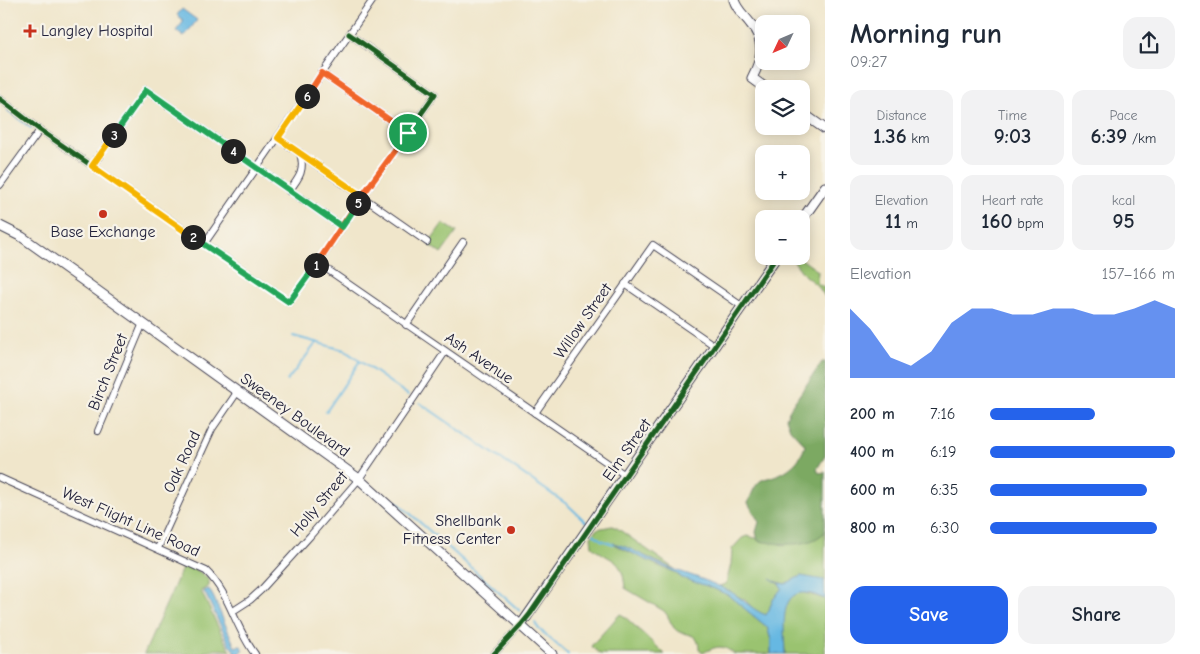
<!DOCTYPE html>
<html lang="en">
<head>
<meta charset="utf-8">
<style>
  :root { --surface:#fff; --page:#f2f2f3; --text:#1f2937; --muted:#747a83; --accent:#2563eb }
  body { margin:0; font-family:"Comic Neue",sans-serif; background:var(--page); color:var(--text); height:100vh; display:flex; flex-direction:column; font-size:19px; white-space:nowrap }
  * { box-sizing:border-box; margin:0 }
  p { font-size:16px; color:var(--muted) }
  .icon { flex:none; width:28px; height:28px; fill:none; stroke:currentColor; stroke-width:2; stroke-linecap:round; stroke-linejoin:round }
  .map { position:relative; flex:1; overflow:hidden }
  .drawer { display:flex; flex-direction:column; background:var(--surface); width:375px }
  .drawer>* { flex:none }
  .needle { width:32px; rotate:226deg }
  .controls { position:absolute; left:755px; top:15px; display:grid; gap:10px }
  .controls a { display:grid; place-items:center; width:55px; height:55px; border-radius:10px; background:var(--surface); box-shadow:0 2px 12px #0003; font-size:25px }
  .pin { position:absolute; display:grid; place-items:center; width:42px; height:42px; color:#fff; margin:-21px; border:2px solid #fff; border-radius:50%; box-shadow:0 1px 5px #0007 }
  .km { position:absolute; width:25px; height:25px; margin:-12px; border-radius:50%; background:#222; color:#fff; font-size:14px; line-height:25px; text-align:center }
  .round { display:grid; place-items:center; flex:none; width:52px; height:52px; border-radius:15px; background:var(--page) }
  .summary { display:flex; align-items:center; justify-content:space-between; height:85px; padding:0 25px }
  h1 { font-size:28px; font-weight:800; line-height:38px }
  .figures { display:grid; grid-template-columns:repeat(3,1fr); gap:8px; height:85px; padding:5px 25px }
  .figures div { display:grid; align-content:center; border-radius:12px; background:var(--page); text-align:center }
  .figures b { font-size:21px; font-weight:800 }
  .figures small { font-size:14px; font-weight:400 }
  .figures p { font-size:14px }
  .chart { height:140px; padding:10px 25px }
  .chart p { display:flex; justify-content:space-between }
  .chart svg { width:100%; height:90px; margin-top:5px; fill:var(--accent); opacity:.7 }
  .action { display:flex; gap:10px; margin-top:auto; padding:10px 25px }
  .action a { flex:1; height:58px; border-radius:15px; background:var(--accent); color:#fff; font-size:20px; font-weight:800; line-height:58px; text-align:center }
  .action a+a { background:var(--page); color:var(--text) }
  ul { padding:0 25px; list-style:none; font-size:16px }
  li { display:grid; grid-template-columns:80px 60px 1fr; align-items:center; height:38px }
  li i { height:12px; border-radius:6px; background:var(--accent) }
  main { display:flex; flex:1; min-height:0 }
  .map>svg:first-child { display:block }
</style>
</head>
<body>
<main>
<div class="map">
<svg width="825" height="654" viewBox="0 0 825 654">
  <rect width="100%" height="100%" fill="#f7f3e8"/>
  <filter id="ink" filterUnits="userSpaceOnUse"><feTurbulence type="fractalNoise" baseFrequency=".02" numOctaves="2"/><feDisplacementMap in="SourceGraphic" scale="10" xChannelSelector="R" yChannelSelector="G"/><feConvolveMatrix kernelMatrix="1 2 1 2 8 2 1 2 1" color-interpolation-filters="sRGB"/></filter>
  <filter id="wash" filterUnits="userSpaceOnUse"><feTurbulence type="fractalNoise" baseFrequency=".0096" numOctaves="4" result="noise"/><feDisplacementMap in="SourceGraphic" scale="20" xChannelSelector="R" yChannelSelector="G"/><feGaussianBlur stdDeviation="1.12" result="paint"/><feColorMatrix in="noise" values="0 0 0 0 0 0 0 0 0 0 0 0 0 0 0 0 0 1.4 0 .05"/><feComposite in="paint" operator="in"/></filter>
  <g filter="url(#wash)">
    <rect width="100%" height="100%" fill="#f0e6cb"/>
    <g fill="#9ac36f" stroke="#5e7255">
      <path d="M443 223 457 232 441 254 428 244Z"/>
      <path d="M790 256H797L818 271 817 283 825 288V297L818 286 805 276Z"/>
      <path d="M612 526 617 528 676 570 625 547 615 545 621 548 661 567 672 571 682 578 710 587 728 595 767 627 771 640V654H734C723 644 716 646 703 653L699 650C699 629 683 638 674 628 670 623 669 616 664 611L625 588C622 556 611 563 592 546L591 536 597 529Z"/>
      <path d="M825 532V581L801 576 785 584 775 581 782 588 772 601 769 610 766 615 756 611 745 600 719 586 726 584 731 564 732 549 742 538 747 536 784 545 794 542H804L807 538Z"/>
      <path d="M184 564 200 572 209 580V586L201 591 225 641 231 651C222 649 213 649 204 652V654H144Z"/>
      <path d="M801 592 825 599V654H785C784 636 777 598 801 592Z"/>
      <path d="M620 614 624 616 665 654H600L591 646Z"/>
    </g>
    <path fill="#7ba962" stroke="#4e664e" d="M822 362H825V456L817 469 819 473 825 472V532C808 549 780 544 758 541L756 532 759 522 748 503C751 496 755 483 762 480 765 478 770 478 774 476 788 472 802 460 805 445L790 429 786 418 791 407Z"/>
    <g fill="#66b8e2" stroke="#446d8e">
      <path d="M182 9 197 20 184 37 176 31 184 21 177 15Z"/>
      <path d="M613 543C631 547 646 558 663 565 685 574 709 580 731 592 743 599 754 611 766 615L769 610 772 601 782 588 778 583 770 578 779 583 785 584 801 576 824 580 825 599C777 576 784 623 785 654H771V640L767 627 728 595 710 587 682 578 675 572 642 558Z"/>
      <path d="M209 589 214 598 235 647 240 645 243 649 240 654H205L221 652 233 654 235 652 229 644 206 595 203 591Z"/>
    </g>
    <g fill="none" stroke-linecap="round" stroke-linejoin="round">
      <g stroke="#66b8e2" stroke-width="2">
        <path d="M8 111 31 128"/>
        <path d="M293 336 344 350 408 395"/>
        <path d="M287 381 317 342"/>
        <path d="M420 403 568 505 586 522"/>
        <path d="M326 412 359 362"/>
        <path d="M396 501 520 611"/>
        <path d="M594 534 601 540 613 544"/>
        <path d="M535 623 539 629 568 654"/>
      </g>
    </g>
  </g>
  <g filter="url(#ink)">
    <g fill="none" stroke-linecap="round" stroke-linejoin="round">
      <defs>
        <g id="street">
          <path d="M322 73 408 133"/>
          <path d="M0 99 40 130 289 302 318 263 363 196 435 94 349 34"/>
          <path d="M278 138 427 242"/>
          <path d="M92 166 146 90 342 227"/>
          <path d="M0 185 40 130"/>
          <path d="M289 191C300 177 305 170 300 153"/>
          <path d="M204 244 373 0"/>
          <path d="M318 263 625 475"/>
          <path d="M625 284 715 346"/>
          <path d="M406 325 463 242"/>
          <path d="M535 413 653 245 743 307"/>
          <path d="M98 431 143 323"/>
          <path d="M0 478 206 571C230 594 235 628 255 654"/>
          <path d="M158 548 212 429 238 391"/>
          <path d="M233 611 250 600 261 590 310 536 359 479 445 352"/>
          <path d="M494 654 521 625"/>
        </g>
        <g id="secondary">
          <path d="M734 0C737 10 744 15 750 23 766 41 762 59 752 78L767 89"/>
          <path d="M801 112 825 129"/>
          <path d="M801 221 825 187"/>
          <path d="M0 226 22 237 88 284 359 479 552 654"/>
          <path d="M521 625 777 256"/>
        </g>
      </defs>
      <use href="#street" stroke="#413f51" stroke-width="8"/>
      <use href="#secondary" stroke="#413f51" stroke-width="11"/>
      <use href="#street" stroke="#fff" stroke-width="6"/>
      <use href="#secondary" stroke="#fff" stroke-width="9"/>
      <defs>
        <g id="cycleway">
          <path d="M0 99 40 130 289 302 318 263 363 196 435 94 349 34"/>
          <path d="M494 654 521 625 530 614 777 256"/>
        </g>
      </defs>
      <use href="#cycleway" stroke="#f7f3e8" stroke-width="8"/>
      <use href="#cycleway" stroke="#1b5e20" stroke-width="5"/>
    </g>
  </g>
  <g fill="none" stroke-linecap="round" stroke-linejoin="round" filter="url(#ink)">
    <defs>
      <path id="split-1" d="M316 265 362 196 408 133"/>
      <path id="split-2" d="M193 237 289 302 316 265"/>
      <path id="split-3" d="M114 135 92 166 193 237"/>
      <path id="split-4" d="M114 135 146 90 233 151"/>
      <path id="split-5" d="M233 151 342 227 358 203"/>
      <path id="split-6" d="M307 96 278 138 362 196 358 203"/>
      <path id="split-7" d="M307 96 322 73 408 133"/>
    </defs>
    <use href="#split-1" stroke="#fff" stroke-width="10"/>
    <use href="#split-2" stroke="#fff" stroke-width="10"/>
    <use href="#split-3" stroke="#fff" stroke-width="10"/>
    <use href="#split-4" stroke="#fff" stroke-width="10"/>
    <use href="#split-5" stroke="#fff" stroke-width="10"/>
    <use href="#split-6" stroke="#fff" stroke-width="10"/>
    <use href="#split-7" stroke="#fff" stroke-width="10"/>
    <use href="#split-1" stroke="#f0652b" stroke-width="6"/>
    <use href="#split-2" stroke="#22a559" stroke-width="6"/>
    <use href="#split-3" stroke="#f5b400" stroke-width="6"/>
    <use href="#split-4" stroke="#22a559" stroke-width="6"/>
    <use href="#split-5" stroke="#22a559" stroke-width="6"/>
    <use href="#split-6" stroke="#f5b400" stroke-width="6"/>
    <use href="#split-7" stroke="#f0652b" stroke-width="6"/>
  </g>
  <g fill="#c8321e" stroke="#f7f3e8" stroke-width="2">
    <path d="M27.5 23.5h5v5h5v5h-5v5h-5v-5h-5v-5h5z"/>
    <circle cx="103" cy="214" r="5"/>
    <circle cx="511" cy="530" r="5"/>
  </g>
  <g text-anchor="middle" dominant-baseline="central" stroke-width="4.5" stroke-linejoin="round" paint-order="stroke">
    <g font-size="16" fill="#22223b" stroke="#f7f3e8" text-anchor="start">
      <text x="41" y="31">Langley Hospital</text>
      <text x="103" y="232" text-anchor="middle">Base Exchange</text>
      <text x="501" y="521" text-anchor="end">Shellbank<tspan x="501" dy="18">Fitness Center</tspan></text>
    </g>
    <g font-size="16" fill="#22223b" stroke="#f7f3e8">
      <text transform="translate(583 321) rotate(-55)">Willow Street</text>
      <text transform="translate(479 358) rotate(34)">Ash Avenue</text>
      <text transform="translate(108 372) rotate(-68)">Birch Street</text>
      <text transform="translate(295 415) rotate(36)">Sweeney Boulevard</text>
      <text transform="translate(627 450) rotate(-55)">Elm Street</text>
      <text transform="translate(182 462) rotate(-65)">Oak Road</text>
      <text transform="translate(319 504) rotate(-50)">Holly Street</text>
      <text transform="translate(131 522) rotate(24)">West Flight Line Road</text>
    </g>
  </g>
</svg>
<div class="controls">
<a><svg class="needle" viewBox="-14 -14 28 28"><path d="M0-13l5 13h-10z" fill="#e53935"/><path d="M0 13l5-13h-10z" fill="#747a83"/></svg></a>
<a><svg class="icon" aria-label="layers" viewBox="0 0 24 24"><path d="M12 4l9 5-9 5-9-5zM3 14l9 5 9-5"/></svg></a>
<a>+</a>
<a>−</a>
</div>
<div class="pin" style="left:408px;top:133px;background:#1e9e55"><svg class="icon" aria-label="arrive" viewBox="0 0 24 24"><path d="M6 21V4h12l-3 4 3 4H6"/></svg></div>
<b class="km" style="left:316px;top:265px">1</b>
<b class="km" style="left:193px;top:237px">2</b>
<b class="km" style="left:114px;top:135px">3</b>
<b class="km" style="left:233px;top:151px">4</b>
<b class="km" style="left:358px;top:203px">5</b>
<b class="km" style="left:307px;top:96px">6</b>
</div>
<section class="drawer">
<div class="summary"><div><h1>Morning run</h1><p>09:27</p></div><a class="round"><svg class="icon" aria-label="share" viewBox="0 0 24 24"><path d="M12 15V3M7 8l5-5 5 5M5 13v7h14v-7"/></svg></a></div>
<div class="figures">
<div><p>Distance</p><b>1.36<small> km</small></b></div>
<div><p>Time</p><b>9:03</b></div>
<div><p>Pace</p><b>6:39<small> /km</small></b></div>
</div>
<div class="figures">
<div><p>Elevation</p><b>11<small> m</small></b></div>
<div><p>Heart rate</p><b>160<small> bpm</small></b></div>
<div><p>kcal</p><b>95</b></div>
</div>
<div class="chart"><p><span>Elevation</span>157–166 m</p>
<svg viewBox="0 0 160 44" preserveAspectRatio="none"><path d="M0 44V10L10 20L20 34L30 38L40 31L50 17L60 10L70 10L80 13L90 13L100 10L110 10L120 13L130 13L140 10L150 6L160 10V44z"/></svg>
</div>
<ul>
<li><b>200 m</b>7:16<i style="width:57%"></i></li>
<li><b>400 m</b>6:19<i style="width:100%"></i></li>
<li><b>600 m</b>6:35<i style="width:85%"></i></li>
<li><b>800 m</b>6:30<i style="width:90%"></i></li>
</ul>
<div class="action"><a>Save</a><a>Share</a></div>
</section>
</main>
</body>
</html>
